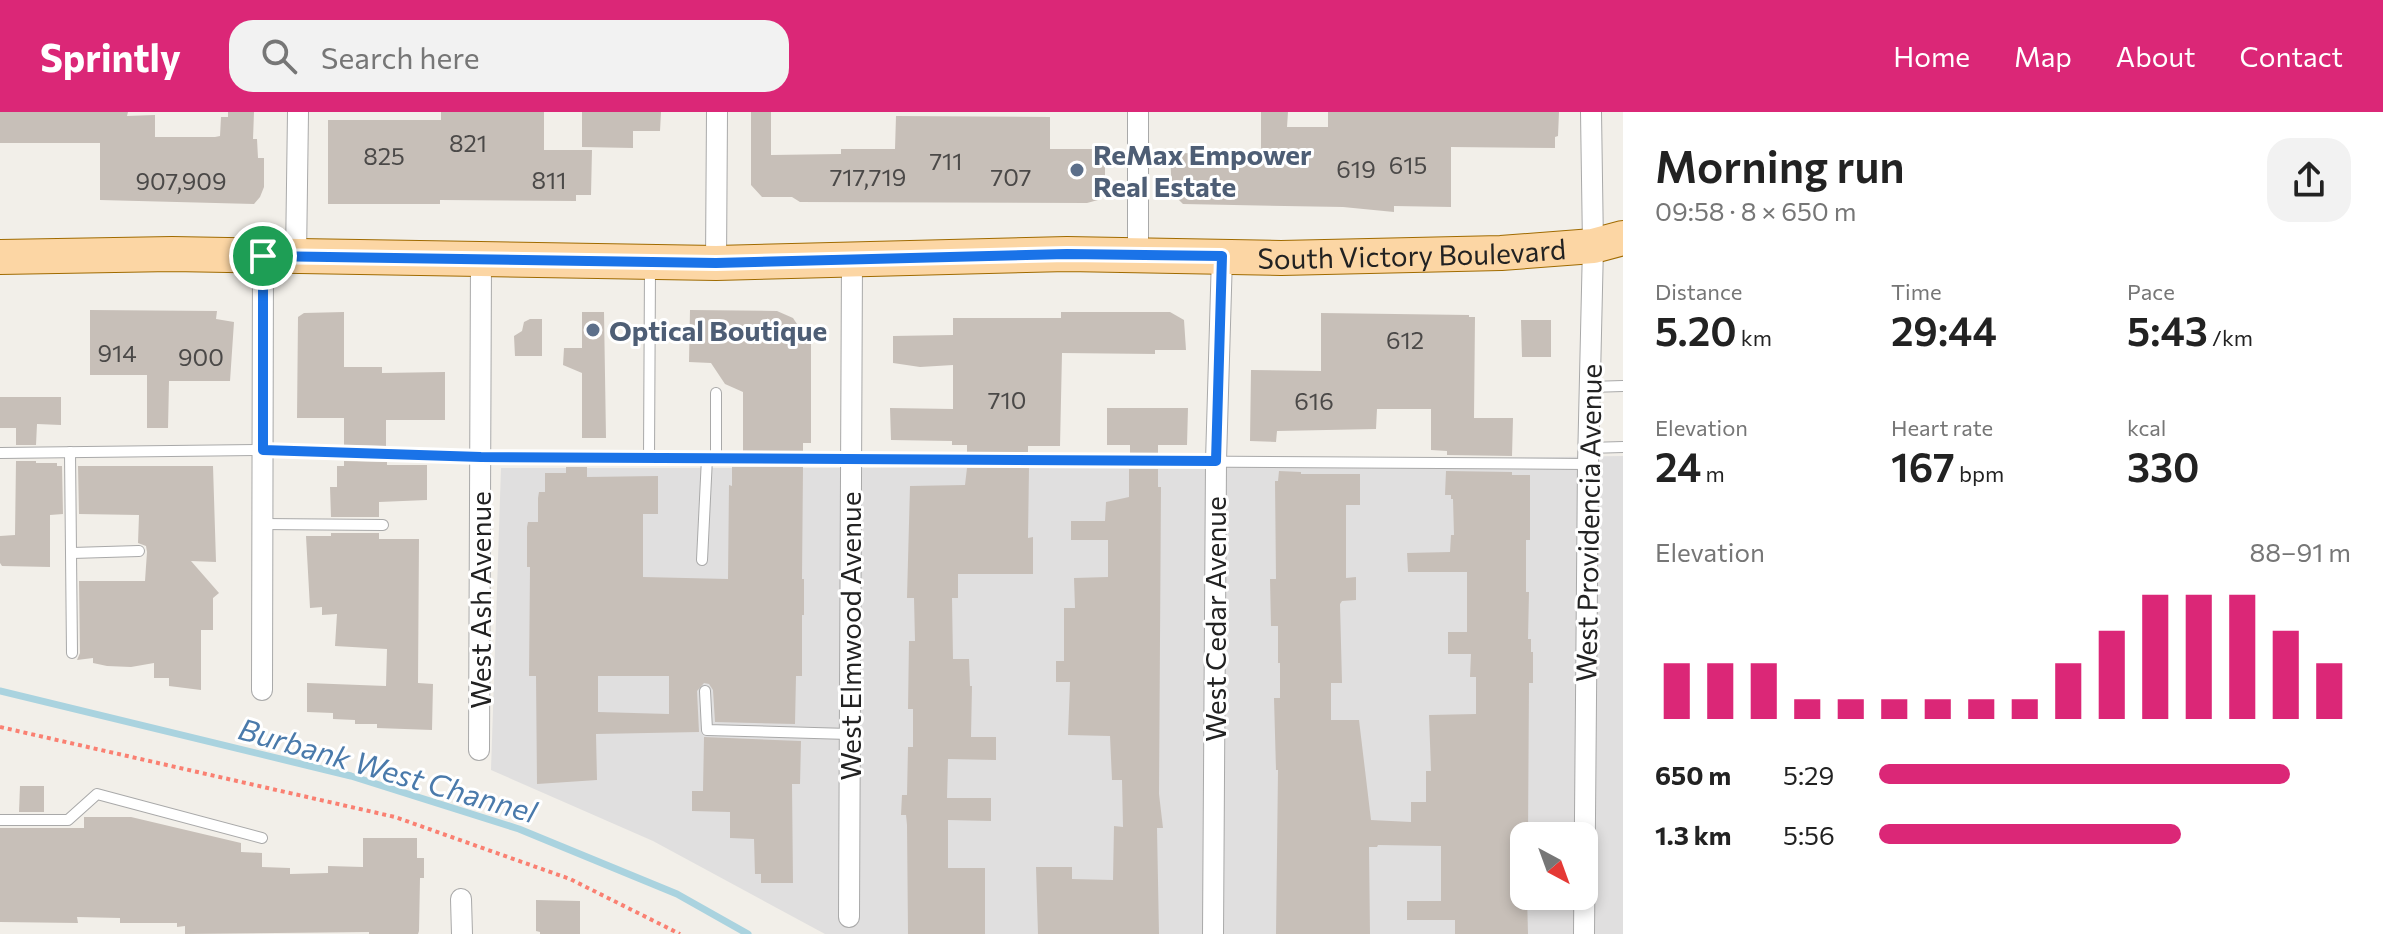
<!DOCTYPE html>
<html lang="en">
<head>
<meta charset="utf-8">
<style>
  :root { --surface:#fff; --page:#f2f2f2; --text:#222; --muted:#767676; --accent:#db2777 }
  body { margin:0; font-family:Commissioner,sans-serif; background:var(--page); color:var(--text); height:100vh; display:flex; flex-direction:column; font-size:30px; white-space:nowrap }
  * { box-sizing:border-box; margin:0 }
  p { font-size:26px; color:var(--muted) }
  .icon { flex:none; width:44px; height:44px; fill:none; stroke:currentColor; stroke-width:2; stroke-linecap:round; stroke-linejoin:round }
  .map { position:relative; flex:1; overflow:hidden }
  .sheet { display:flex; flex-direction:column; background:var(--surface); width:760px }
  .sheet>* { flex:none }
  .needle { width:52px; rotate:139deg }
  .buttons { position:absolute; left:1510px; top:710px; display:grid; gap:16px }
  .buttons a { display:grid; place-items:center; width:88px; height:88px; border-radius:16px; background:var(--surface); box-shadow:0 4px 12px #0003; font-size:40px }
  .pin { position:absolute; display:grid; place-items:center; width:68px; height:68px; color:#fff; margin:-34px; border:4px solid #fff; border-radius:50%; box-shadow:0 2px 8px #0007 }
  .round { display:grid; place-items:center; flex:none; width:84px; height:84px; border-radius:24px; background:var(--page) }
  .head { display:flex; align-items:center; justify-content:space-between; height:136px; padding:0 32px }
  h1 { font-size:44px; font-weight:600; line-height:60px }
  .figures { display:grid; grid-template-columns:repeat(3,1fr); gap:12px; height:136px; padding:8px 32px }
  .figures div { display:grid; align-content:center }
  .figures b { font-size:40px; font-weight:600 }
  .figures small { font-size:22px; font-weight:400 }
  .figures p { font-size:22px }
  .chart { height:224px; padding:16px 32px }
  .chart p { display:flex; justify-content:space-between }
  .chart svg { width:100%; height:144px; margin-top:8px; stroke:var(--accent); stroke-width:6 }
  ul { padding:0 32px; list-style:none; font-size:26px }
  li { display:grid; grid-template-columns:128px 96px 1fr; align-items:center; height:60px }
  li i { height:20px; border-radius:10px; background:var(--accent) }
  header { display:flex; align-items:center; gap:48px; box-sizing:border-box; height:112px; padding:0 40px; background:var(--accent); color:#fff }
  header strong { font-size:38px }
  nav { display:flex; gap:44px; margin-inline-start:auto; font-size:28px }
  .search { width:560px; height:72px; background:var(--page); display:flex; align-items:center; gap:20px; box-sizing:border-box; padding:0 28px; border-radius:24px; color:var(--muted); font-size:30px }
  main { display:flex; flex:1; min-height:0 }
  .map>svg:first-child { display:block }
</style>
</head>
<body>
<header>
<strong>Sprintly</strong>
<div class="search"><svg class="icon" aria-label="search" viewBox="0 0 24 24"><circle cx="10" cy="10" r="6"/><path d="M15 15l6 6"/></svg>Search here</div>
<nav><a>Home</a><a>Map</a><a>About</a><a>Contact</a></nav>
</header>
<main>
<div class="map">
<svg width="1623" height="822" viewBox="0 0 1623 822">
  <rect width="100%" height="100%" fill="#f2efe9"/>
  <path fill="#e0dfdf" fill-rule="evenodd" d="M1623 344V822H825L653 729 491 658 501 356H871ZM1524 724H1584V784H1524Z"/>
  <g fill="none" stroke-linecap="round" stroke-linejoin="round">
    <path stroke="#aad3df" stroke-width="7" d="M0 579 351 664 519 717 677 782 748 822"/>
  </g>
  <g fill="#c7bfb8" fill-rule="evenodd">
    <path d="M0 0H128L127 4 155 3V25H215L220 24 221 5H228V0H254L253 27H257L258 46H264V75L260 85 254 92 100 88V31H0Z"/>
    <path d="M441 0H544V38H592L591 83H576V89L440 88V92H328V8H441Z"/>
    <path d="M582 0H661L660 19H633V36L582 35Z"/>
    <path d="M751 0H771V43L841 42V37H895L896 4 1050 5V37H1105V79L1098 88 1087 91 800 90 792 85H762L751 73Z"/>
    <path d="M1261 0H1288L1287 15H1328V0H1559L1558 24 1555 25V36L1451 35V95L1394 94V100L1343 95 1183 92 1172 81 1170 41 1261 42Z"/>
    <path d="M90 198 217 199 216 207 234 210 230 269H169L168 316H147V263H90Z"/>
    <path d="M690 198 777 199 793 206 803 221 811 222V331H803V339H743V280L725 272 711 251 689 250Z"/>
    <path d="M344 200V255H382V261L445 260V308H386V334L344 333V306H297L298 205 304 201Z"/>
    <path d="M582 200H604L606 326H582V261L563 253 564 236H582Z"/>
    <path d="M1061 200H1170L1184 208 1186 238H1155V242L1062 241 1060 334H1028V340H967V333H952V329L891 328 890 296 953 297V253L920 255 893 251V224L953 223V206H1061Z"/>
    <path d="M1321 201 1469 203V205H1475L1474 306H1513L1512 344 1447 343V339L1431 338V297H1377L1376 317 1277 319 1276 330 1250 329 1251 258 1321 259Z"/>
    <path d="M530 207H542V244H515L514 224 522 219 524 210Z"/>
    <path d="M1521 208H1551V245H1522Z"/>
    <path d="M0 285H61V313L37 312 36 333H16V316H0Z"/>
    <path d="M1107 296H1188L1187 333H1158V341H1130V333H1107Z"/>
    <path d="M16 349H36V351H57V354H62L63 402 50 403V455L2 454 0 451V424L15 423Z"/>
    <path d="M344 349 387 350V353H427V388L379 390V405H331L330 375H337V354H344Z"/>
    <path d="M78 354H213L216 450 191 449 219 481 213 486V518H201V578L169 574V566H154V551L131 555 107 554 93 551V546L77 548 80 541 79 469H145L147 440 146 434 138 431 139 403 79 402Z"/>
    <path d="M566 355H587V365L658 364V402H643V465L728 467 729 373 732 374V355H803L802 467H804V503H802V564H796L795 612 715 610 713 578 709 572 704 571 697 579 699 620 596 622 597 668 537 672 536 564H529L530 455H527V415L528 410H538V386L539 380H545V361H566ZM598 564H669V602L598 600Z"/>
    <path d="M967 356H1029L1028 426 1033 425V462H958V486H952L953 547H969L970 574H972L971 625H996V648L948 647 947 686H991V709L948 708V756H985V822H908L907 713 906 703H901L902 683H907L908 635H913V597H908L909 529H915L914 486H907L910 374 965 373Z"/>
    <path d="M1129 357H1158V375H1161L1159 682 1163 716H1157L1159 822H1038L1036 755H1072V767L1113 768 1114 714 1123 715 1122 668H1112L1110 624 1068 623 1070 570H1056V549H1064V496H1075L1074 466 1108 465V428H1071V409H1105L1106 390 1129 385Z"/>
    <path d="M1279 359 1301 360V362H1360V393H1346V466L1356 465V488L1342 489 1340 492 1342 571H1331V608H1359L1371 708 1411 710V690H1426V659H1431L1429 603 1476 602V565H1470L1471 542H1448V520H1467V460H1408L1407 441 1450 440 1451 423H1454L1453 387H1451V383H1445L1446 359 1512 360V363H1530V428H1526V480H1529L1528 527H1531V540H1533V571H1529L1528 724H1522V771L1524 784H1527L1528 822H1455V808H1407V789H1441V734L1378 733 1377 735H1369L1370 822H1276L1278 658H1276L1274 586H1280V551H1278V514H1271L1270 467H1276L1275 369H1278Z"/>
    <path d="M331 421H379V427H419L418 571 433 572 432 618 377 616V612H355V608L333 607V601L307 600V571L386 574 387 537 335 534 337 502 322 503V495L310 496 306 424H331Z"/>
    <path d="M704 625 801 629 800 672H792L793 771H761V762H755L754 727 730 726V700L692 699V679H703Z"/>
    <path d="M20 674H44V700H19Z"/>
    <path d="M84 705H131L241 731V740L262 741V755L290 756V762L328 761V754L363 755V726H417V746H424V766H420L419 819 418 822H369V820L185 822V814L177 815V811H120V806L77 805 78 811 0 810V716H84Z"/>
    <path d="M536 788 580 789V822H540V820L536 819Z"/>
  </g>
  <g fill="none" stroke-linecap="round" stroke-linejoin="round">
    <defs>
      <g id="lane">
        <path d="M1589 275 1623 274"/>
        <path d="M716 281V346"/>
        <path d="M1588 336 1623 335"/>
        <path d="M70 340 72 541"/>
        <path d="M0 341 263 338 481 345 1588 352"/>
        <path d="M649 346 650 155"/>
        <path d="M262 412 383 413"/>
        <path d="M72 441 139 439"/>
        <path d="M702 448 707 346"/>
        <path d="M705 579 707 618 849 622"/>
        <path d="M0 708H68L97 682 262 726"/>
      </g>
      <g id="street">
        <path d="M1138 143V0"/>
        <path d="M296 145 298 0"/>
        <path d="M716 151 717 0"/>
        <path d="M262 578 263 144"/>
        <path d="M479 638 481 147"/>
        <path d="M461 787 462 822"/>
        <path d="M849 805 852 147"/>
        <path d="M1213 822 1216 349 1222 144"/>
        <path d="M1584 822 1588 352 1593 134 1591 0"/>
      </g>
      <g id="primary">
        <path id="s1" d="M0 145 172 142 716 151 1067 142 1281 146 1501 141 1593 134 1623 126"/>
      </g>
    </defs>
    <use href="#lane" stroke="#a9a9a9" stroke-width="12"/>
    <use href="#street" stroke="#a9a9a9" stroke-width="22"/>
    <use href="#primary" stroke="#a06b00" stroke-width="36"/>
    <path stroke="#fa8072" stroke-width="4" stroke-dasharray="4 4" stroke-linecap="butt" d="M0 615 395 705 570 767 680 822"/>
    <use href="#lane" stroke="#fff" stroke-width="10"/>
    <use href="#street" stroke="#fff" stroke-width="20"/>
    <use href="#primary" stroke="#fcd6a4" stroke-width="34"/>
  </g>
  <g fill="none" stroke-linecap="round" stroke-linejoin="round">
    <defs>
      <path id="route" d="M1067 142 1222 144 1216 349 481 345 263 338V144L716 151Z"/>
    </defs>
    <use href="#route" stroke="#fff" stroke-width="16"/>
    <use href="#route" stroke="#1a73e8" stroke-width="10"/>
  </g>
  <g fill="#5c6f8a" stroke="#fff" stroke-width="3">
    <circle cx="1077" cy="58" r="8"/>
    <circle cx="593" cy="218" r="8"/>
  </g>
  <g text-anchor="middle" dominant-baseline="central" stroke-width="6" stroke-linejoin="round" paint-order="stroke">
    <g font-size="24" fill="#4b4948">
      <text x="468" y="30">821</text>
      <text x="384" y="43">825</text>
      <text x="946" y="48">711</text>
      <text x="1408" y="52">615</text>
      <text x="1356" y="56">619</text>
      <text x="868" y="64">717,719</text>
      <text x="1011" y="64">707</text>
      <text x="549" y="67">811</text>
      <text x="181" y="68">907,909</text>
      <text x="1405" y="227">612</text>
      <text x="117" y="240">914</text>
      <text x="201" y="244">900</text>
      <text x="1007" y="287">710</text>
      <text x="1314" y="288">616</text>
    </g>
    <g font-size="28" font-weight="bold" fill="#4e5e75" stroke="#fff" text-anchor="start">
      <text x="1093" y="42">ReMax Empower<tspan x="1093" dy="32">Real Estate</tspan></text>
      <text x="609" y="218">Optical Boutique</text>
    </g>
    <g font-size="28" fill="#222" stroke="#fff">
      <text stroke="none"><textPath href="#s1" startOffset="1412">South Victory Boulevard</textPath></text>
      <text transform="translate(1588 411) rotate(-89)">West Providencia Avenue</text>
      <text transform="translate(480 488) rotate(-90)">West Ash Avenue</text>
      <text transform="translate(1215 507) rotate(-90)">West Cedar Avenue</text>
      <text transform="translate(850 524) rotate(-90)">West Elmwood Avenue</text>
    </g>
    <g font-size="30" font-style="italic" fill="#4a7aab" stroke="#fff">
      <text transform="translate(388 657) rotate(16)">Burbank West Channel</text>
    </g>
  </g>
</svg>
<div class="buttons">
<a><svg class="needle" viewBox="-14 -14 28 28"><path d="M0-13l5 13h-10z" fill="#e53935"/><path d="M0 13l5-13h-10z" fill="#767676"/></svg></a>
</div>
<div class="pin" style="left:263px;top:144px;background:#1e9e55"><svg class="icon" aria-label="arrive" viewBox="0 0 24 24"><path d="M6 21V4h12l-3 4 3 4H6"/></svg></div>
</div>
<section class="sheet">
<div class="head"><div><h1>Morning run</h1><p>09:58 · 8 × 650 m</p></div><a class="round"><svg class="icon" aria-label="share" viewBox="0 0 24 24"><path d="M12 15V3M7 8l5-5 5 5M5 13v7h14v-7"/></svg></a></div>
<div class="figures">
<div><p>Distance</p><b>5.20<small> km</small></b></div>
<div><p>Time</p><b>29:44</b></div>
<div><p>Pace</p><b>5:43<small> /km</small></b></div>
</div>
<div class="figures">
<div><p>Elevation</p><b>24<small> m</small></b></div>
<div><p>Heart rate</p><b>167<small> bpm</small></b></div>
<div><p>kcal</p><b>330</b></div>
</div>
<div class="chart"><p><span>Elevation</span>88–91 m</p>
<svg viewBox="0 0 160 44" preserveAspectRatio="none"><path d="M5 44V27M15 44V27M25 44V27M35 44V38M45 44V38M55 44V38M65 44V38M75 44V38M85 44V38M95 44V27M105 44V17M115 44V6M125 44V6M135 44V6M145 44V17M155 44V27"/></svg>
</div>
<ul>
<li><b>650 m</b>5:29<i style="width:87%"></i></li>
<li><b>1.3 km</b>5:56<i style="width:64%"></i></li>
</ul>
</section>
</main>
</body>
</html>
